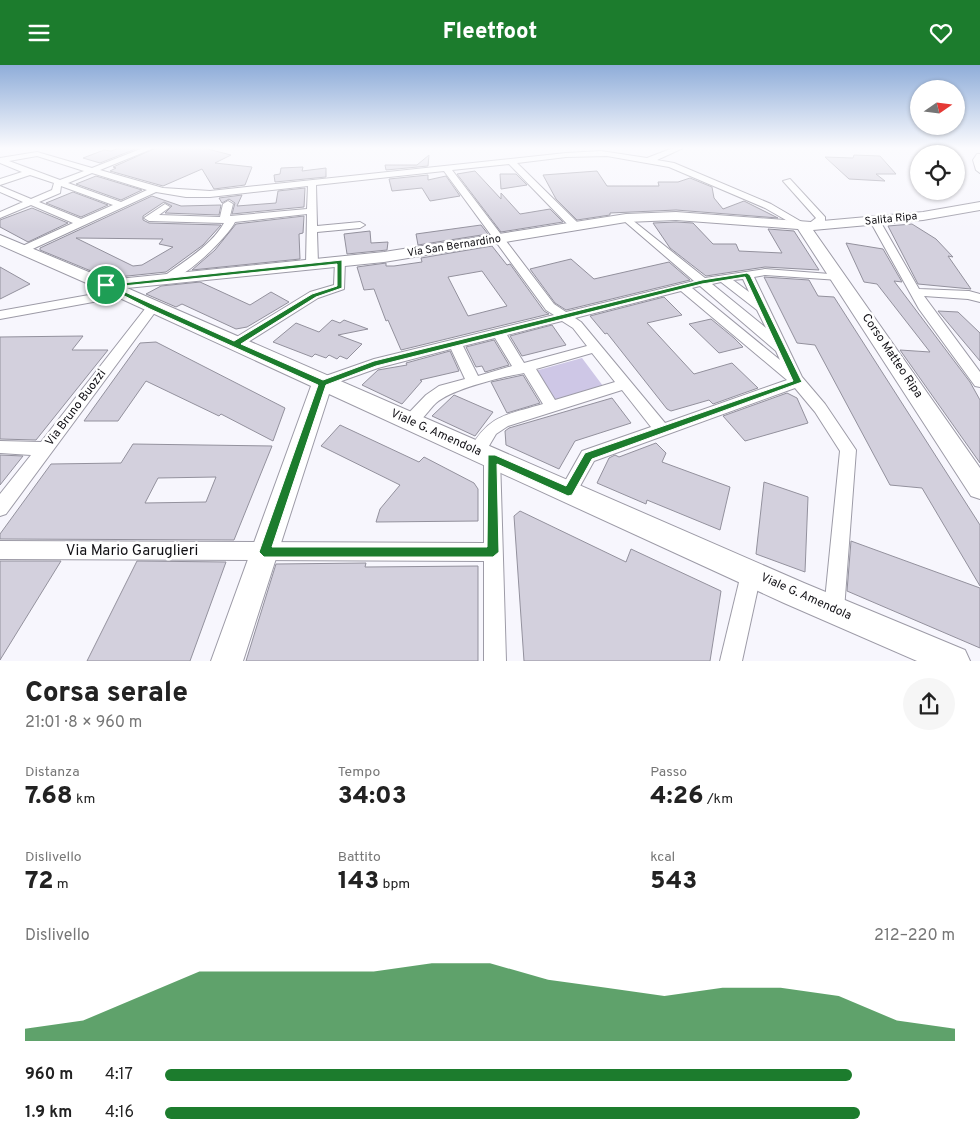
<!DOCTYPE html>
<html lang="it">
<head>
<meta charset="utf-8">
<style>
  :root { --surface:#fff; --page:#f6f6f6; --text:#222; --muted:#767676; --accent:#1c7c2d }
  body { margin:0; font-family:Overpass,sans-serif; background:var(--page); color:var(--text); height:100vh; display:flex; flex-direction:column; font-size:19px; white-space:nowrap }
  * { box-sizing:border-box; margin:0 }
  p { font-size:16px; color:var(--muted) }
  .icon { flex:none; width:28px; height:28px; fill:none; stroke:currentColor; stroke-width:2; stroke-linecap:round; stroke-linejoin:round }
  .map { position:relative; height:596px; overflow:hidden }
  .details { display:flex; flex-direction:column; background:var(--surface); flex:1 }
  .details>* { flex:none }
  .needle { width:32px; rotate:76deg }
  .controls { position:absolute; left:910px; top:15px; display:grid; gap:10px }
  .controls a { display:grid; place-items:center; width:55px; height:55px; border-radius:50%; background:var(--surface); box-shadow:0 1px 4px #0004; font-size:25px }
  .pin { position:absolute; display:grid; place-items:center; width:42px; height:42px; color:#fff; margin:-21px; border:2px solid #fff; border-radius:50%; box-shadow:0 1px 5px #0007 }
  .round { display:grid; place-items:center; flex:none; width:52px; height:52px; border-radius:26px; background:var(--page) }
  .overview { display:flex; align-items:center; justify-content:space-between; height:85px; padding:0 25px }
  h1 { font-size:28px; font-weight:800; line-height:38px }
  .metrics { display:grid; grid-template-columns:repeat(3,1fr); gap:8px; height:85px; padding:5px 25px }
  .metrics div { display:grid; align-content:center }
  .metrics b { font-size:25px; font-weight:800 }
  .metrics small { font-size:14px; font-weight:400 }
  .metrics p { font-size:14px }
  .chart { height:140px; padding:10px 25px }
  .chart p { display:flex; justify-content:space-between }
  .chart svg { width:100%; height:90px; margin-top:5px; fill:var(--accent); opacity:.7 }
  ul { padding:0 25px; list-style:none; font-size:16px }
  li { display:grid; grid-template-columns:80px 60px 1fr; align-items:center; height:38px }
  li i { height:12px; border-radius:6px; background:var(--accent) }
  header { display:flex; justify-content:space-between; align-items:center; height:65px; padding:0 25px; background:var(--accent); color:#fff; font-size:22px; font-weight:800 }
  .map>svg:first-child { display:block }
</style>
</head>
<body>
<header><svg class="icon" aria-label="menu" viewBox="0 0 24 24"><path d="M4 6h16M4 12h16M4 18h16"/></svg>Fleetfoot<svg class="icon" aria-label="heart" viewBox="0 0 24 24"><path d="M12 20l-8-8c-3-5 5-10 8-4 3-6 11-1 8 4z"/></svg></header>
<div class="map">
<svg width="980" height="596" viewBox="0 0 980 596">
  <rect width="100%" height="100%" fill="#f7f6fd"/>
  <path fill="#cec7e6" d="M582 293 603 321 554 335 535 306Z"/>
  <g fill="#d3d0dd" stroke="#93919d" fill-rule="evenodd">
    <path d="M120 83H138L100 98 83 93 104 85 111 86Z"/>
    <path d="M156 83H204L231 90 215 98 252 102 245 120 214 124 202 104 163 121 110 106 116 103 113 102Z"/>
    <path d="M429 90 428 101 386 105 385 100H417Z"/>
    <path d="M854 90 880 91 896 109H876L885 116 849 114 825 92 853 93Z"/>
    <path d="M303 102 302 106 326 103V112L275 117 274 110 280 109 281 103Z"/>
    <path d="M475 106 501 134V128L520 149 550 144 563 157 501 167 457 109Z"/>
    <path d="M597 106 607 121H659L658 117H678L690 113 712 122 714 133 723 144 744 136 778 153 676 145 610 148V150L577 155 556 134 543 110Z"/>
    <path d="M500 109H516L527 120 501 124Z"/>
    <path d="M428 110V115L446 111 460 131 430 136 422 123 392 126 389 114Z"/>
    <path d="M96 111 142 125 121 135 76 119Z"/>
    <path d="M305 123 304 142 232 149 235 138 229 134 222 138 219 133 242 130 237 141 276 138 278 126Z"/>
    <path d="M73 127 108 140 81 152 46 138Z"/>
    <path d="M152 131 181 141 221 140 219 150 165 148 172 141 164 137 143 151V155L149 158 221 160 203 180 166 207 108 213 40 185V183ZM76 173 163 174 159 179 173 182 142 200 133 201Z"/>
    <path d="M32 143 68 158 28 177 0 162V155Z"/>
    <path d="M304 151 303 168 299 169 300 194 192 205 215 185 236 159Z"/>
    <path d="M676 157 693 158 713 179H736L739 186 782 188 768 164 794 166 819 205 765 202 706 211 670 183 653 158Z"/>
    <path d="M912 159 936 174 953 192 948 191 971 224 918 219 888 161Z"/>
    <path d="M481 160 488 169 418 180 416 169Z"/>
    <path d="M370 166 371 178 388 177 387 185 347 189 344 169Z"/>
    <path d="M846 178 883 184 902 217 894 216 970 317 980 335V398L900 285 930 287 877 219 864 217Z"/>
    <path d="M492 181 507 200 510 199 544 246 549 249 401 285 388 255 386 256 374 224 364 225 357 202 386 198V201H394L422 197 421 193ZM482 206 507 241 468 251 448 212Z"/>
    <path d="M571 194 594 214 669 197 690 215 566 245 555 238 530 204Z"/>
    <path d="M0 202 30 219 0 234Z"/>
    <path d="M764 212 809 215 818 231 834 232 980 460V521L922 423 890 420 815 280 797 278Z"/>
    <path d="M200 217 250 240 271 227 289 237 247 262 236 264 182 239 176 242 146 229 161 221Z"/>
    <path d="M664 232 682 250 647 258 694 309 732 298 758 323 713 339 709 335 671 346 667 344 607 268 605 269 590 251Z"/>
    <path d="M938 246 958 247 980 268V296Z"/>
    <path d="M711 254 734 273 743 282 719 288 689 259Z"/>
    <path d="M332 255 340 258 344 255 368 264 338 270 362 279 347 294 340 291 337 294 329 290 326 293 315 289 312 292 273 277 296 258 319 267Z"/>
    <path d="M552 260 566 280 522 291 510 271Z"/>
    <path d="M83 271 72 285H108L36 375 0 374V272Z"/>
    <path d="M494 275 509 300 485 307 482 301 476 302 466 282Z"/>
    <path d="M156 277 285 343 273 376 221 349 219 351 146 316 118 356H84L140 278Z"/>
    <path d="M450 286 459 306 420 315 422 316 402 339 362 320 378 305 407 300 406 298Z"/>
    <path d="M523 310 540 338 507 348 491 317Z"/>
    <path d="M787 328 797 333 808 358 745 376 723 351Z"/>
    <path d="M454 330 493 347 475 371 432 351Z"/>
    <path d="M612 333 631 358 575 376 559 404 506 380 505 366 509 363Z"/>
    <path d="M340 360 419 397 424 392 474 418 478 424V456L376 457 380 444 400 420 321 381Z"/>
    <path d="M656 378 666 388 662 397 730 422 720 465 647 435 646 439 597 418 609 393 615 390 619 392Z"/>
    <path d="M133 379 272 381 234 475 0 474V469L51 399 121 398ZM216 412 206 437 145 438 158 413Z"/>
    <path d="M0 390 23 391 0 420Z"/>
    <path d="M764 417 808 432 805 507 756 489Z"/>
    <path d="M520 446 626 497 631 484 721 526 710 596H524L514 451Z"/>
    <path d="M851 476 980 523V583L847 526Z"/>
    <path d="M0 496H61L0 595Z"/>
    <path d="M137 496 226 497 190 596H87Z"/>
    <path d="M366 498 365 502 478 501V596H246L276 499Z"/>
  </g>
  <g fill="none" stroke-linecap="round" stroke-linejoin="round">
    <defs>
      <g id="street">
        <path d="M143 83H154L100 105 163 123 210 126 566 88 601 86 647 93 673 83H683L657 95 674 98 771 139 807 160 816 153 783 116 790 114 825 152V156L811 164 806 161 798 162 765 143 669 102 607 91 566 92 517 98 579 159V163H571L509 99 452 105 554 239 566 247 694 216 623 155V151L626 150 705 213 765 204 843 210 845 212 839 215 765 210 754 212 802 312 825 339 856 385 844 545 841 552 834 555 827 552 824 545 840 386 815 347 795 323 594 396 574 432 568 434 562 432 559 427 582 386 651 362 622 325 508 361 496 369 483 391 477 392 471 391 469 386C488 350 506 350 543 339L524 308C502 312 452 324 436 338 427 346 418 365 404 360L401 356 426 330 439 321 465 314 451 284 378 303 322 323 315 318 317 314 374 294 554 250 546 245 444 106 316 120 317 161 360 157 365 160 360 163 317 167 318 199 312 202 306 199 307 149 235 157C228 172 179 220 163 216V212C184 196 211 181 224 158L149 156 144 153 165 139 170 142 159 150 220 152 223 139 228 136 233 139 230 151 307 144 308 121 210 132H186L156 127 26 187H18V183L73 158 31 140 0 153V147L23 137 0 127V121L31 134 52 125 54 118 30 110 0 120V114L22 107 0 98V93L37 87 92 103ZM37 91 84 106 60 115 9 96ZM92 108 147 125 121 137 68 118ZM61 121 113 140 81 154 39 137 60 128ZM743 214 749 227 733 215ZM721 217 757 245 766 263 712 219ZM700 221 776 286 780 295 692 223ZM681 226 787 315 665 358 581 257 575 253ZM562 256 573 263 587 281 524 298 507 270ZM495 273 512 301 478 311 463 281ZM592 288 615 317 555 335 536 304Z"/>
        <path d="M977 89H980V108L976 105 973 95Z"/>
        <path d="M875 153 880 156 919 224 969 226 980 229V237L968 234 924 231 980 307V322L975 321 919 244 870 156Z"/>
        <path d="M340 193 345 196 344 224 318 233 240 282H230L228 279 230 276 310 227 334 220 335 196Z"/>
        <path d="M122 224 128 228 126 231 0 254V246Z"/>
        <path d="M152 239 158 243 156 246 6 449 0 451V429L31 390 0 388V376L41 377 148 240Z"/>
        <path d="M492 385 498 387 500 392 506 596H484V496L0 494V476L484 478V392L486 387Z"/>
        <path d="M751 500 758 502 761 509 742 596H720L741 509 744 502Z"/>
      </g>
      <path id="secondary" d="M980 137V145L923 155 813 165 980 403V434L971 431 798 164 676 155 626 157 384 197 127 223 804 518 965 585 970 596H917L784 538 329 329 243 596H211L311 321 100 224 0 180V170L108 215 384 187 626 149 676 147 811 157 923 147Z"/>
    </defs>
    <use href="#street" stroke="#9d9ba7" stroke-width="2"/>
    <use href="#secondary" stroke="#9d9ba7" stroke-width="2"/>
    <use href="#street" fill="#fff" fill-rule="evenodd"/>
    <use href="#secondary" fill="#fff" fill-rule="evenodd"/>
  </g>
  <linearGradient id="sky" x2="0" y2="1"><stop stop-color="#8fadd9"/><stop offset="0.5" stop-color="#fbfbfe"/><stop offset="1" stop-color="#fbfbfe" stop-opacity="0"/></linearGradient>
  <rect width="980" height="166" fill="url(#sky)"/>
  <path fill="#1c7c2d" stroke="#fff" fill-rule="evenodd" d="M342 195V223L316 232 241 279 323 315 374 296 702 215 747 208 750 210 802 317 592 394 572 430 568 431 497 399 499 487 493 492H264L259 487 318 320 150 244 103 220ZM337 199V221L312 229 234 276 114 222ZM745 212 793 316 585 388 566 421 495 390H488L487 482H272L326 320 376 301 702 219Z"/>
  <g text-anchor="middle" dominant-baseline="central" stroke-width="5" stroke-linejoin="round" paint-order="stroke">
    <g font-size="11" fill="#111015" stroke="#fff">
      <text transform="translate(891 154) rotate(-6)">Salita Ripa</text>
      <text transform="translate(454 181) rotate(-9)">Via San Bernardino</text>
    </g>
    <g font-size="12" fill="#111015" stroke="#fff">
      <text transform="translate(892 291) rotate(56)">Corso Matteo Ripa</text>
      <text transform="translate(76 343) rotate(-53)">Via Bruno Buozzi</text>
      <text transform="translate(436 368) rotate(24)">Viale G. Amendola</text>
      <text transform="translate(806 532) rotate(24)">Viale G. Amendola</text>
    </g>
    <g font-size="15" fill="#111015" stroke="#fff">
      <text x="132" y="486">Via Mario Garuglieri</text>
    </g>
  </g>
</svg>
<div class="controls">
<a><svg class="needle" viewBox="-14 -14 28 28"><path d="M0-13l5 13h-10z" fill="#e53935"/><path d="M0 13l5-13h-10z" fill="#767676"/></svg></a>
<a><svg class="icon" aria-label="locate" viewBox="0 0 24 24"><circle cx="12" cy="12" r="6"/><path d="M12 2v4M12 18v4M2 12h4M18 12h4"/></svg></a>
</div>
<div class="pin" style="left:106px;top:220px;background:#1e9e55"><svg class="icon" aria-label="arrive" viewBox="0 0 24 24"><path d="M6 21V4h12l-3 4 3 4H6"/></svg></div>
</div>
<section class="details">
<div class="overview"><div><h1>Corsa serale</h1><p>21:01 · 8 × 960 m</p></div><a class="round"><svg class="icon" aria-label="share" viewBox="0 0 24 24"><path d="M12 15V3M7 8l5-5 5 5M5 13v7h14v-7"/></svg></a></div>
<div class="metrics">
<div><p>Distanza</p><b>7.68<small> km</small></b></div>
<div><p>Tempo</p><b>34:03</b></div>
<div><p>Passo</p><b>4:26<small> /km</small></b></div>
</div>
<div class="metrics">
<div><p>Dislivello</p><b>72<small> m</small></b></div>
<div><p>Battito</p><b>143<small> bpm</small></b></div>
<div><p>kcal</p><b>543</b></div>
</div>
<div class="chart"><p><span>Dislivello</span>212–220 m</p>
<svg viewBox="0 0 160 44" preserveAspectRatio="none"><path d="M0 44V38L10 34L20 22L30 10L40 10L50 10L60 10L70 6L80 6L90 14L100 18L110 22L120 18L130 18L140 22L150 34L160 38V44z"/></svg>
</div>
<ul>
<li><b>960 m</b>4:17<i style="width:87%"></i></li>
<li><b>1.9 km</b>4:16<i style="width:88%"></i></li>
</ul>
</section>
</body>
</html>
